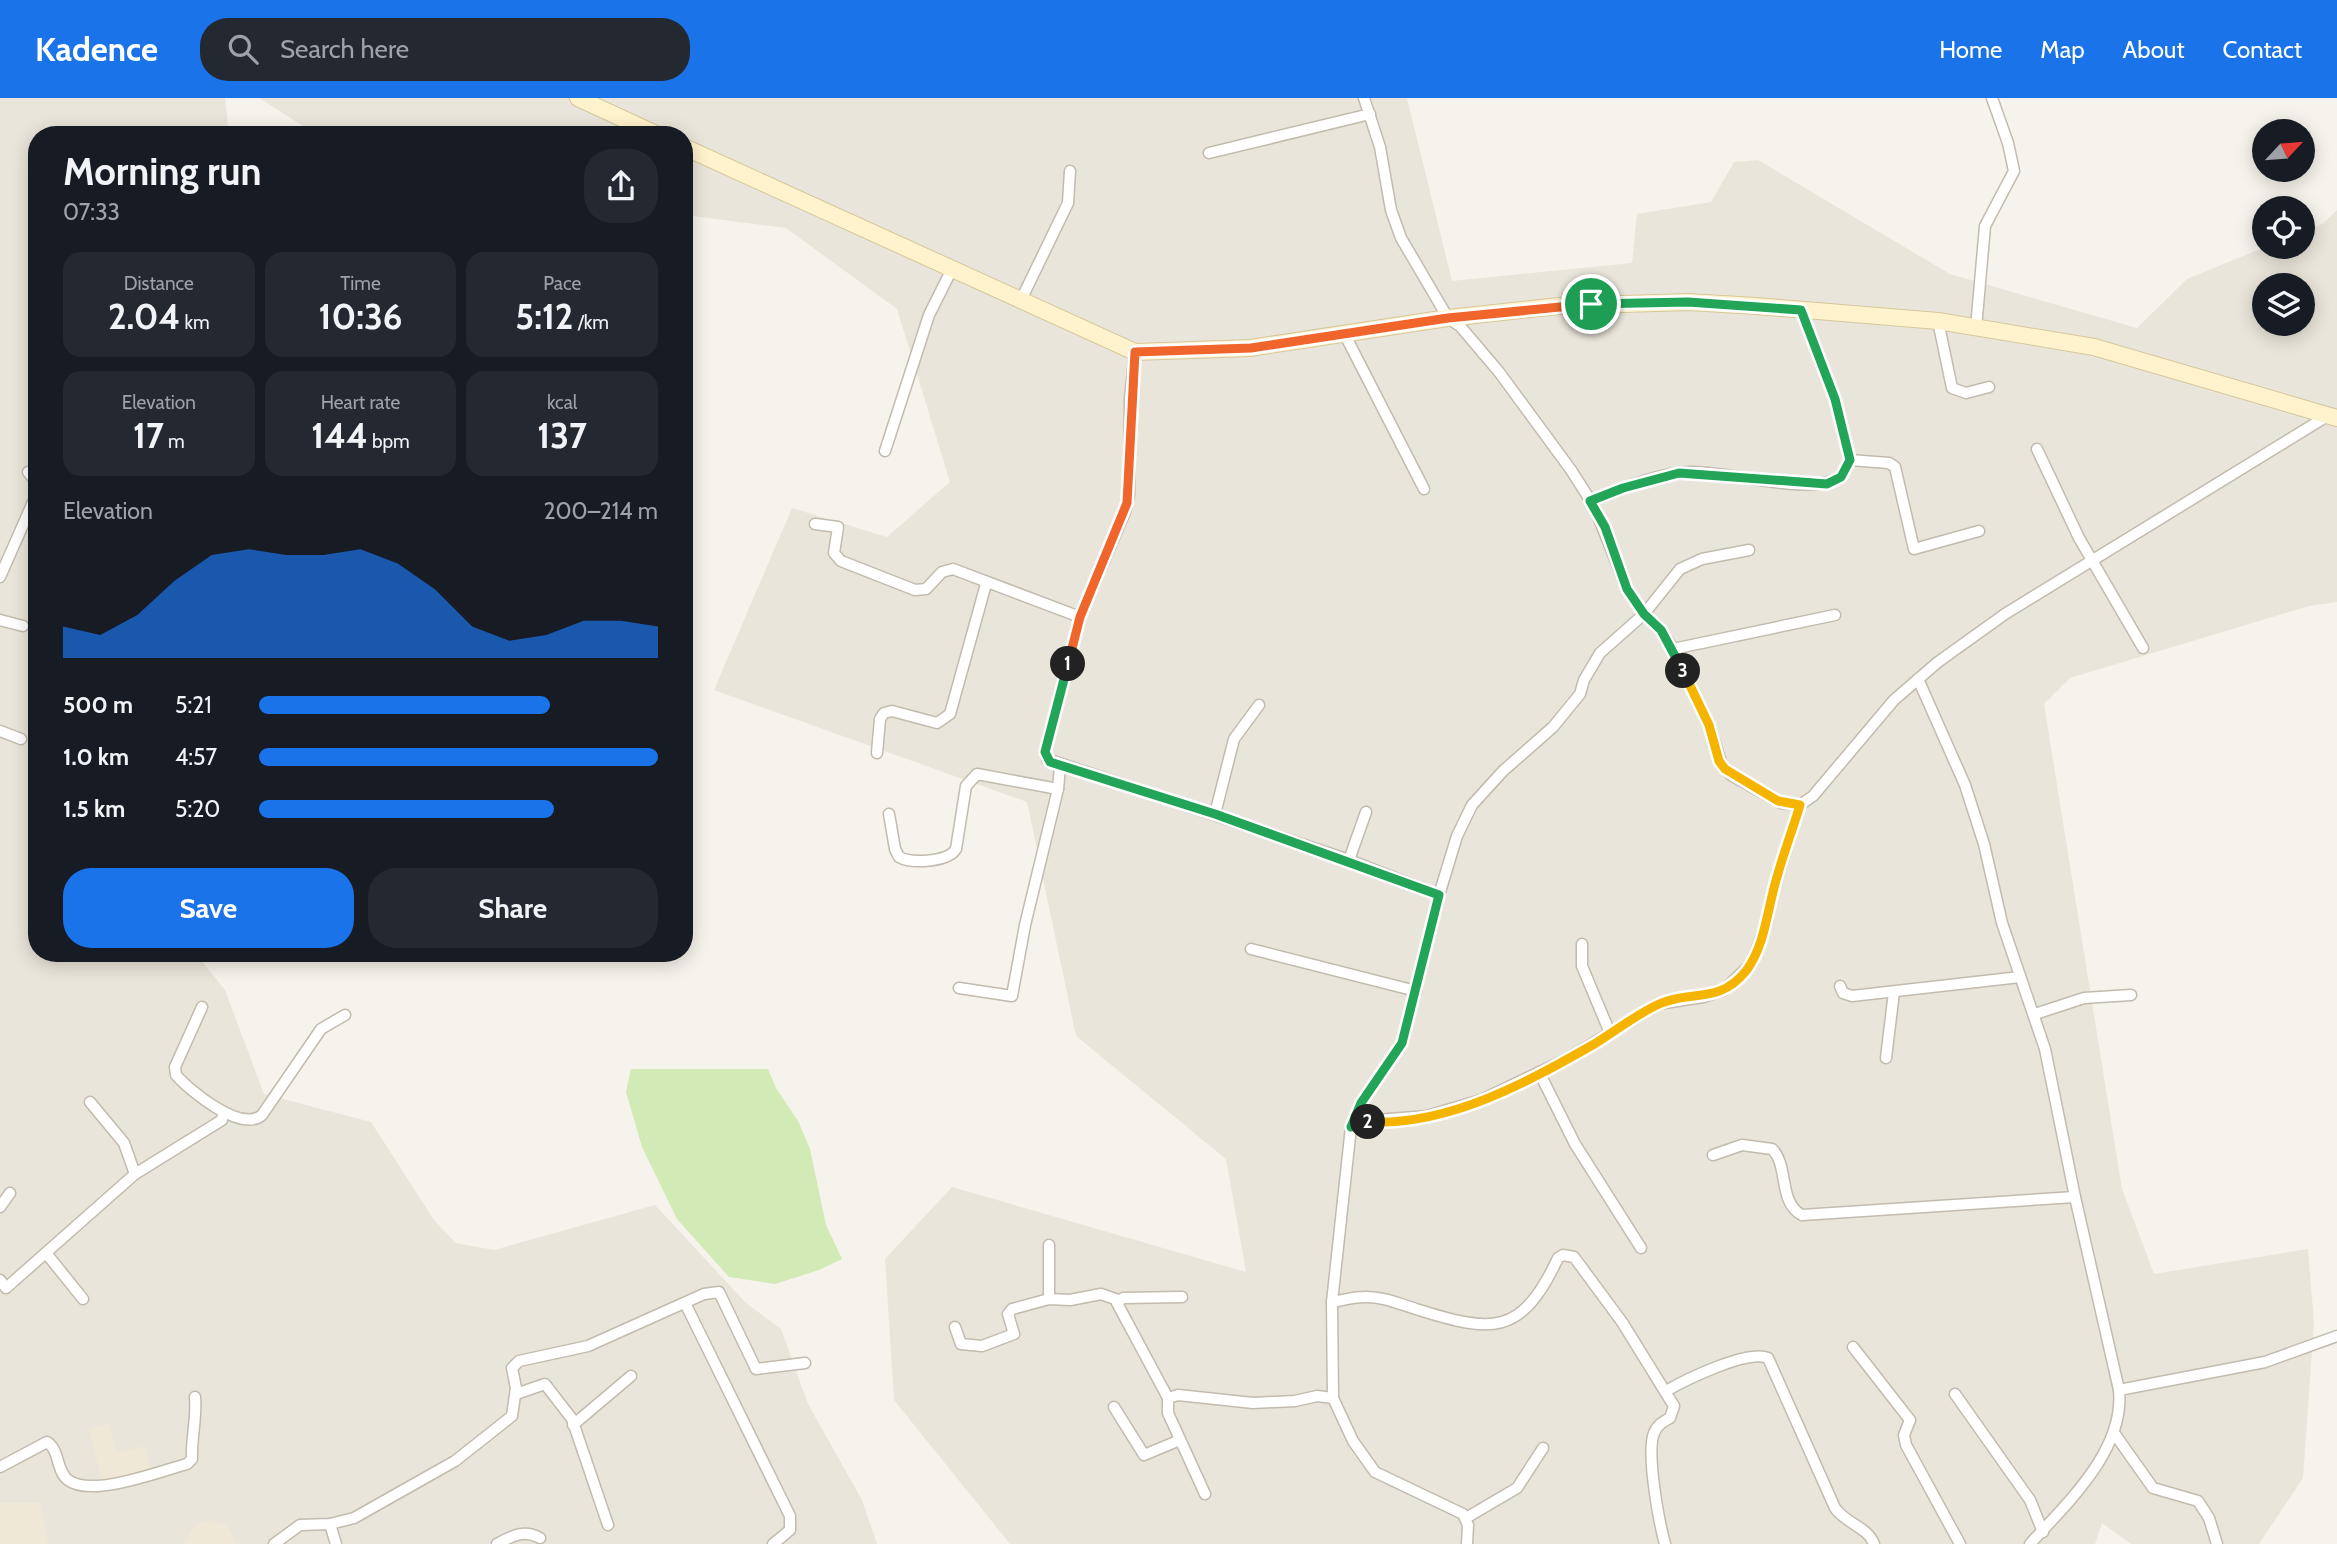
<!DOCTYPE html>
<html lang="en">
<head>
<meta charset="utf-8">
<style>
  :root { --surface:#171b24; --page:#242831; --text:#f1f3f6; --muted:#9ea1a6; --accent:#1a73e8 }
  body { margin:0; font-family:Cabin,sans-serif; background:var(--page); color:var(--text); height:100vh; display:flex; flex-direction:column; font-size:26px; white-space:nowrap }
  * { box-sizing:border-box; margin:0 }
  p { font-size:23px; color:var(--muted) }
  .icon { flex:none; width:38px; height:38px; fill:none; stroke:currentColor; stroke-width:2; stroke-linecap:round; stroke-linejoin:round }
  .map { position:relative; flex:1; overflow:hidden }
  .side { position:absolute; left:28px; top:28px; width:665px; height:836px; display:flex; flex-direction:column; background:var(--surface); border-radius:28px; box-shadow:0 4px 18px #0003 }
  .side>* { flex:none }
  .needle { width:46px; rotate:64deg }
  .controls { position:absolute; left:2252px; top:21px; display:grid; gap:14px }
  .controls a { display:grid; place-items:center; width:63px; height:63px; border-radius:50%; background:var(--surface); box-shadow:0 4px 18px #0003; font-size:35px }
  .pin { position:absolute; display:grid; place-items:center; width:60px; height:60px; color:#fff; margin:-30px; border:4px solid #fff; border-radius:50%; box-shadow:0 2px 7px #0007 }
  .km { position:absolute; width:35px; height:35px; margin:-18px; border-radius:50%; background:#222; color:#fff; font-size:19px; line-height:35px; text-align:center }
  .round { display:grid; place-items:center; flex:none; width:74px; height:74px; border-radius:28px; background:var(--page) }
  .head { display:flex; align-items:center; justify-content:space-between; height:119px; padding:0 35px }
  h1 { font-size:38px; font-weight:800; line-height:52px }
  .figures { display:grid; grid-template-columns:repeat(3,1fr); gap:10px; height:119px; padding:7px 35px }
  .figures div { display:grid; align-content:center; border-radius:18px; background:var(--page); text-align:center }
  .figures b { font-size:35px; font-weight:800 }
  .figures small { font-size:19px; font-weight:400 }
  .figures p { font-size:19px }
  .chart { height:196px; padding:14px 35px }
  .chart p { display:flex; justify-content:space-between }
  .chart svg { width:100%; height:126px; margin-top:7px; fill:var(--accent); opacity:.7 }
  .button { display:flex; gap:14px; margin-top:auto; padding:14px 35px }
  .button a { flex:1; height:80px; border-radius:28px; background:var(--accent); color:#fff; font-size:28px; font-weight:800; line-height:80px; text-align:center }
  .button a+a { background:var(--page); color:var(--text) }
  ul { padding:0 35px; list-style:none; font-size:23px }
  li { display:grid; grid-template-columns:112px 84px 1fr; align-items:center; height:52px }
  li i { height:18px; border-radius:9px; background:var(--accent) }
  header { display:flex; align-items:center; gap:42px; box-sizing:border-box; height:98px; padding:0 35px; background:var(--accent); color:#fff }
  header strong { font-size:33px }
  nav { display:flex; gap:38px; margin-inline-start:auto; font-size:24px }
  .search { width:490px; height:63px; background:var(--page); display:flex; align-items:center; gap:18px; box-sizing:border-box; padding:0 24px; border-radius:28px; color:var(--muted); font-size:26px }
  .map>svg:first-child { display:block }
</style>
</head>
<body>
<header>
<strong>Kadence</strong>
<div class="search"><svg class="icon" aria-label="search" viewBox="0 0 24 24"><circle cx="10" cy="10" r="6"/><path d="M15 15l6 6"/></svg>Search here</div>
<nav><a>Home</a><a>Map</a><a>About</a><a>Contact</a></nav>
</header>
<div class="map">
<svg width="2337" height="1446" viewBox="0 0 2337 1446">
  <rect width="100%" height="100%" fill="#f6f3ec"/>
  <g fill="#eae5da" fill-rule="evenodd">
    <path d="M0 0H225L229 37H37V856H196L225 892 264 996 371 1024 434 1122 456 1145 494 1152 655 1107 746 1205 781 1231 808 1306 862 1402 877 1446H0Z"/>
    <path d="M259 0H1407L1452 183 1632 165 1637 116 1711 104 1734 64 1758 62 1950 176 2137 230 2187 181 2265 149H2303V133L2322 126 2337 112V504L2309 508 2070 580 2044 606 2122 1091 2154 1176 2308 1151 2314 1225 2303 1380 2259 1446H2131L2102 1425 2095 1446H1010L894 1302 885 1161 952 1089 1246 1174 1226 1061 1076 938 1027 704 714 592 792 410 887 439 950 384 897 211 786 130 684 117V37H317ZM2264 187H2303V226H2264Z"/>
  </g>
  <g fill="#efe8d6">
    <path d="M109 1326 117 1355 144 1348 150 1371 103 1385 89 1331Z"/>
    <path d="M0 1405H40L48 1446H0Z"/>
    <path d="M209 1422 227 1427 237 1446H185L193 1429Z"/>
  </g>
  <path fill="#d2eab5" d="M631 971H768L776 990 798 1023 810 1051 826 1127 842 1161 819 1172 775 1186 729 1179 677 1121 642 1049 626 994Z"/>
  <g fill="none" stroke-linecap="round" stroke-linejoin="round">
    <defs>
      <g id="street">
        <path d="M1364 0 1380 49 1391 112 1401 140 1448 220 1460 228 1499 274 1571 372 1594 408 1627 491 1644 516 1661 532 1673 551 1709 627 1722 667 1731 677 1781 705 1800 707 1813 698 1894 602 1938 564 2005 516 2329 317"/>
        <path d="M1209 55 1370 16"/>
        <path d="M1020 204 1068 105 1070 73"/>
        <path d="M1938 223 1952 290 1966 295 1989 289"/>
        <path d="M1976 230 1985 128 2014 73 2008 45 1992 0"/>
        <path d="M1344 235 1424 391"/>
        <path d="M1135 254 1130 301 1129 397 1125 414 1080 519 1045 654 1047 661 1349 762 1439 797"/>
        <path d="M2037 351 2079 440 2143 550"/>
        <path d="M885 353 929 217 952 171"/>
        <path d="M1850 362 1889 365 1895 369 1914 451 1979 433"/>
        <path d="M28 374 37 385"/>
        <path d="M1590 403C1621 391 1655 376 1688 374 1727 372 1810 399 1841 379L1850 362 1835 301 1801 212"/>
        <path d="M815 426 838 429 834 455 841 463 915 492 926 491 942 474 953 471 1080 519"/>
        <path d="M0 479 37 395"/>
        <path d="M0 522 23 528"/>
        <path d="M1673 551 1835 517"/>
        <path d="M1918 581 1965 687 1984 746 2002 825 2045 951 2075 1099 2119 1292C2125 1352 2068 1404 2030 1446"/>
        <path d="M0 633 21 641"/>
        <path d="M877 655 880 621 884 615 892 613 937 625 950 616 986 486"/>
        <path d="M889 716 895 751 899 759C912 766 948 764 956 751L966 688 977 676 1058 691"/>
        <path d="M1215 716 1234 641 1259 607"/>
        <path d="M1349 762 1366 714"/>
        <path d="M1582 846V868L1610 935"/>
        <path d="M1251 851 1416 893"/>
        <path d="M1840 888 1843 895 1852 898 2020 879"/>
        <path d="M959 890 1012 898 1025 827 1058 691 1060 669 1057 665"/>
        <path d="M202 909 175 969 176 977C190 993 241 1035 262 1017L321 931 345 917"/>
        <path d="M2035 916 2084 900 2131 897"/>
        <path d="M1886 960 1894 894"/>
        <path d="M1539 974 1575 1046 1641 1150"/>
        <path d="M90 1004 124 1045 135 1076"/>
        <path d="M1351 1029 1364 1023 1427 1018 1481 1002 1567 961 1658 906 1703 899 1724 892 1752 865 1766 827 1771 800 1800 707"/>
        <path d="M1713 1057 1742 1047 1772 1051C1789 1067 1778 1105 1802 1117L2075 1099"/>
        <path d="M0 1109 10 1095"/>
        <path d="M46 1155 83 1201"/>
        <path d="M0 1182 6 1190 135 1076 222 1022 223 1016"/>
        <path d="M1049 1201V1147"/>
        <path d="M1332 1204C1343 1202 1354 1199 1364 1199 1381 1198 1400 1206 1416 1211 1492 1235 1521 1239 1558 1160L1563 1157 1574 1159 1622 1224 1674 1308 1670 1320C1663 1324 1657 1327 1654 1335 1646 1355 1659 1424 1665 1446"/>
        <path d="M685 1205 790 1418V1432L773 1446"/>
        <path d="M955 1229 961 1246 982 1248 1014 1236 1008 1216 1012 1211 1049 1201 1070 1202 1101 1196 1118 1202"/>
        <path d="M1853 1249 1910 1322 1904 1337 1906 1347 1960 1446"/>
        <path d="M2119 1292 2265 1264 2337 1238"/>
        <path d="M1666 1293C1685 1282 1748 1251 1768 1260L1835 1410C1845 1425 1868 1429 1874 1446"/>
        <path d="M516 1296 545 1286 572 1321 608 1427"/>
        <path d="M1955 1296 2030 1402 2043 1434"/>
        <path d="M1168 1300 1117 1205 1123 1200 1182 1199"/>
        <path d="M1114 1309 1144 1357 1180 1342"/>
        <path d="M573 1327 631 1278"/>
        <path d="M2114 1335 2153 1390 2198 1403 2209 1420 2217 1446"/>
        <path d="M0 1369 47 1344C60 1352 56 1373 68 1382 91 1400 161 1373 187 1366L192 1361C191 1340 197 1320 195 1299"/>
        <path d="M1205 1396 1168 1315V1300L1178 1297 1253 1305 1295 1303 1317 1298 1333 1300"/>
        <path d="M1466 1420 1517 1390 1543 1350"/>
        <path d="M330 1426 336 1446"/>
        <path d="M274 1446 300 1427 330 1426 354 1420 455 1363 512 1318 516 1290 512 1270 519 1263 588 1248 704 1196 719 1194 756 1271 805 1265"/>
        <path d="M497 1446C512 1438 524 1431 540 1440"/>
        <path d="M1467 1446 1468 1427 1463 1416 1375 1374 1353 1343 1333 1300 1332 1204 1351 1029 1361 1005 1402 945 1439 797 1457 738 1472 707 1503 673 1553 629 1580 596 1584 582 1600 555 1644 516 1680 471 1702 461 1749 452"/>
      </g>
      <g id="secondary">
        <path d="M578 0 658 37"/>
        <path d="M684 49 1135 254 1250 250 1448 220 1559 208 1688 204 1756 208 1938 223 2094 249 2337 320"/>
      </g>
    </defs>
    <use href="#street" stroke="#c2bbae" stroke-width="13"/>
    <use href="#secondary" stroke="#d6c79b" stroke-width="18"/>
    <use href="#street" stroke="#fff" stroke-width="10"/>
    <use href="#secondary" stroke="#fff3cd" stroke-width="16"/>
  </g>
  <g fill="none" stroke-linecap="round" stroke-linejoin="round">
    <defs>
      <path id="split-1" d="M1068 566 1080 519 1127 405 1135 254 1251 250 1448 220 1591 206"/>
      <path id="split-2" d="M1068 566 1045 654 1050 664 1215 716 1439 797 1402 945 1361 1005 1351 1029 1368 1024"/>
      <path id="split-3" d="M1368 1024C1449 1028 1528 984 1596 945 1617 932 1637 916 1659 906 1693 891 1718 907 1746 873 1762 852 1766 823 1772 798 1779 767 1791 737 1800 707L1778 703 1725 671 1719 663 1709 627 1683 573"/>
      <path id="split-4" d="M1591 206 1688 204 1801 212 1835 301 1850 362 1841 379 1827 386 1679 375 1623 390 1590 403 1605 429 1627 491 1644 516 1661 532 1683 573"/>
    </defs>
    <use href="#split-1" stroke="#fff" stroke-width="14"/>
    <use href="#split-2" stroke="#fff" stroke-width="14"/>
    <use href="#split-3" stroke="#fff" stroke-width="14"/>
    <use href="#split-4" stroke="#fff" stroke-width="14"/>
    <use href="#split-1" stroke="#f0652b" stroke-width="9"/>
    <use href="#split-2" stroke="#22a559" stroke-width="9"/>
    <use href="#split-3" stroke="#f5b400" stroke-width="9"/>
    <use href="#split-4" stroke="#22a559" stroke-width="9"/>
  </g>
</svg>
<div class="controls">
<a><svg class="needle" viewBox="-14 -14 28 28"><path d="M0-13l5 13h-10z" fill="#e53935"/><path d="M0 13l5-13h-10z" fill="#9ea1a6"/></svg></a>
<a><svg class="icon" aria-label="locate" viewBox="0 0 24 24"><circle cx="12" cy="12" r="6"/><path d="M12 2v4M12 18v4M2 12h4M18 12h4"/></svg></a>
<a><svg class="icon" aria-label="layers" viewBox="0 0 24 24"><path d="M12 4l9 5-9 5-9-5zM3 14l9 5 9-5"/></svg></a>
</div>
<div class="pin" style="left:1591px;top:206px;background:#1e9e55"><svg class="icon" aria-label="arrive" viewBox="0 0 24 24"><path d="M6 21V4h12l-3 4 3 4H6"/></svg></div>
<b class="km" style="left:1068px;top:566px">1</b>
<b class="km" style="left:1368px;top:1024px">2</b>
<b class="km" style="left:1683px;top:573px">3</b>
<section class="side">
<div class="head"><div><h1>Morning run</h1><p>07:33</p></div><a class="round"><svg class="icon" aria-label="share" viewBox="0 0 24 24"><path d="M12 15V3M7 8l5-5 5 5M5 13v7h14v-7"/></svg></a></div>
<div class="figures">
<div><p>Distance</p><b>2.04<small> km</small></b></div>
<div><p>Time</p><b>10:36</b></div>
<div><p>Pace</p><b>5:12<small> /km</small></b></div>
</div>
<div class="figures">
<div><p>Elevation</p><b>17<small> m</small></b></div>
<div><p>Heart rate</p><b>144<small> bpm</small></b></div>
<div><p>kcal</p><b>137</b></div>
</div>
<div class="chart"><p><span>Elevation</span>200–214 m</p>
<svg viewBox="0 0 160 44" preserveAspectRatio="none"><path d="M0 44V33L10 36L20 29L30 17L40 8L50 6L60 8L70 8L80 6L90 11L100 20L110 33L120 38L130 36L140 31L150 31L160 33V44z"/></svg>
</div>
<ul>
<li><b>500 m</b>5:21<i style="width:73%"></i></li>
<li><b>1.0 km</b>4:57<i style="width:100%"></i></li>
<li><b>1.5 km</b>5:20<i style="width:74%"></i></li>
</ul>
<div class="button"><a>Save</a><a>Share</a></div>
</section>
</div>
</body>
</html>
